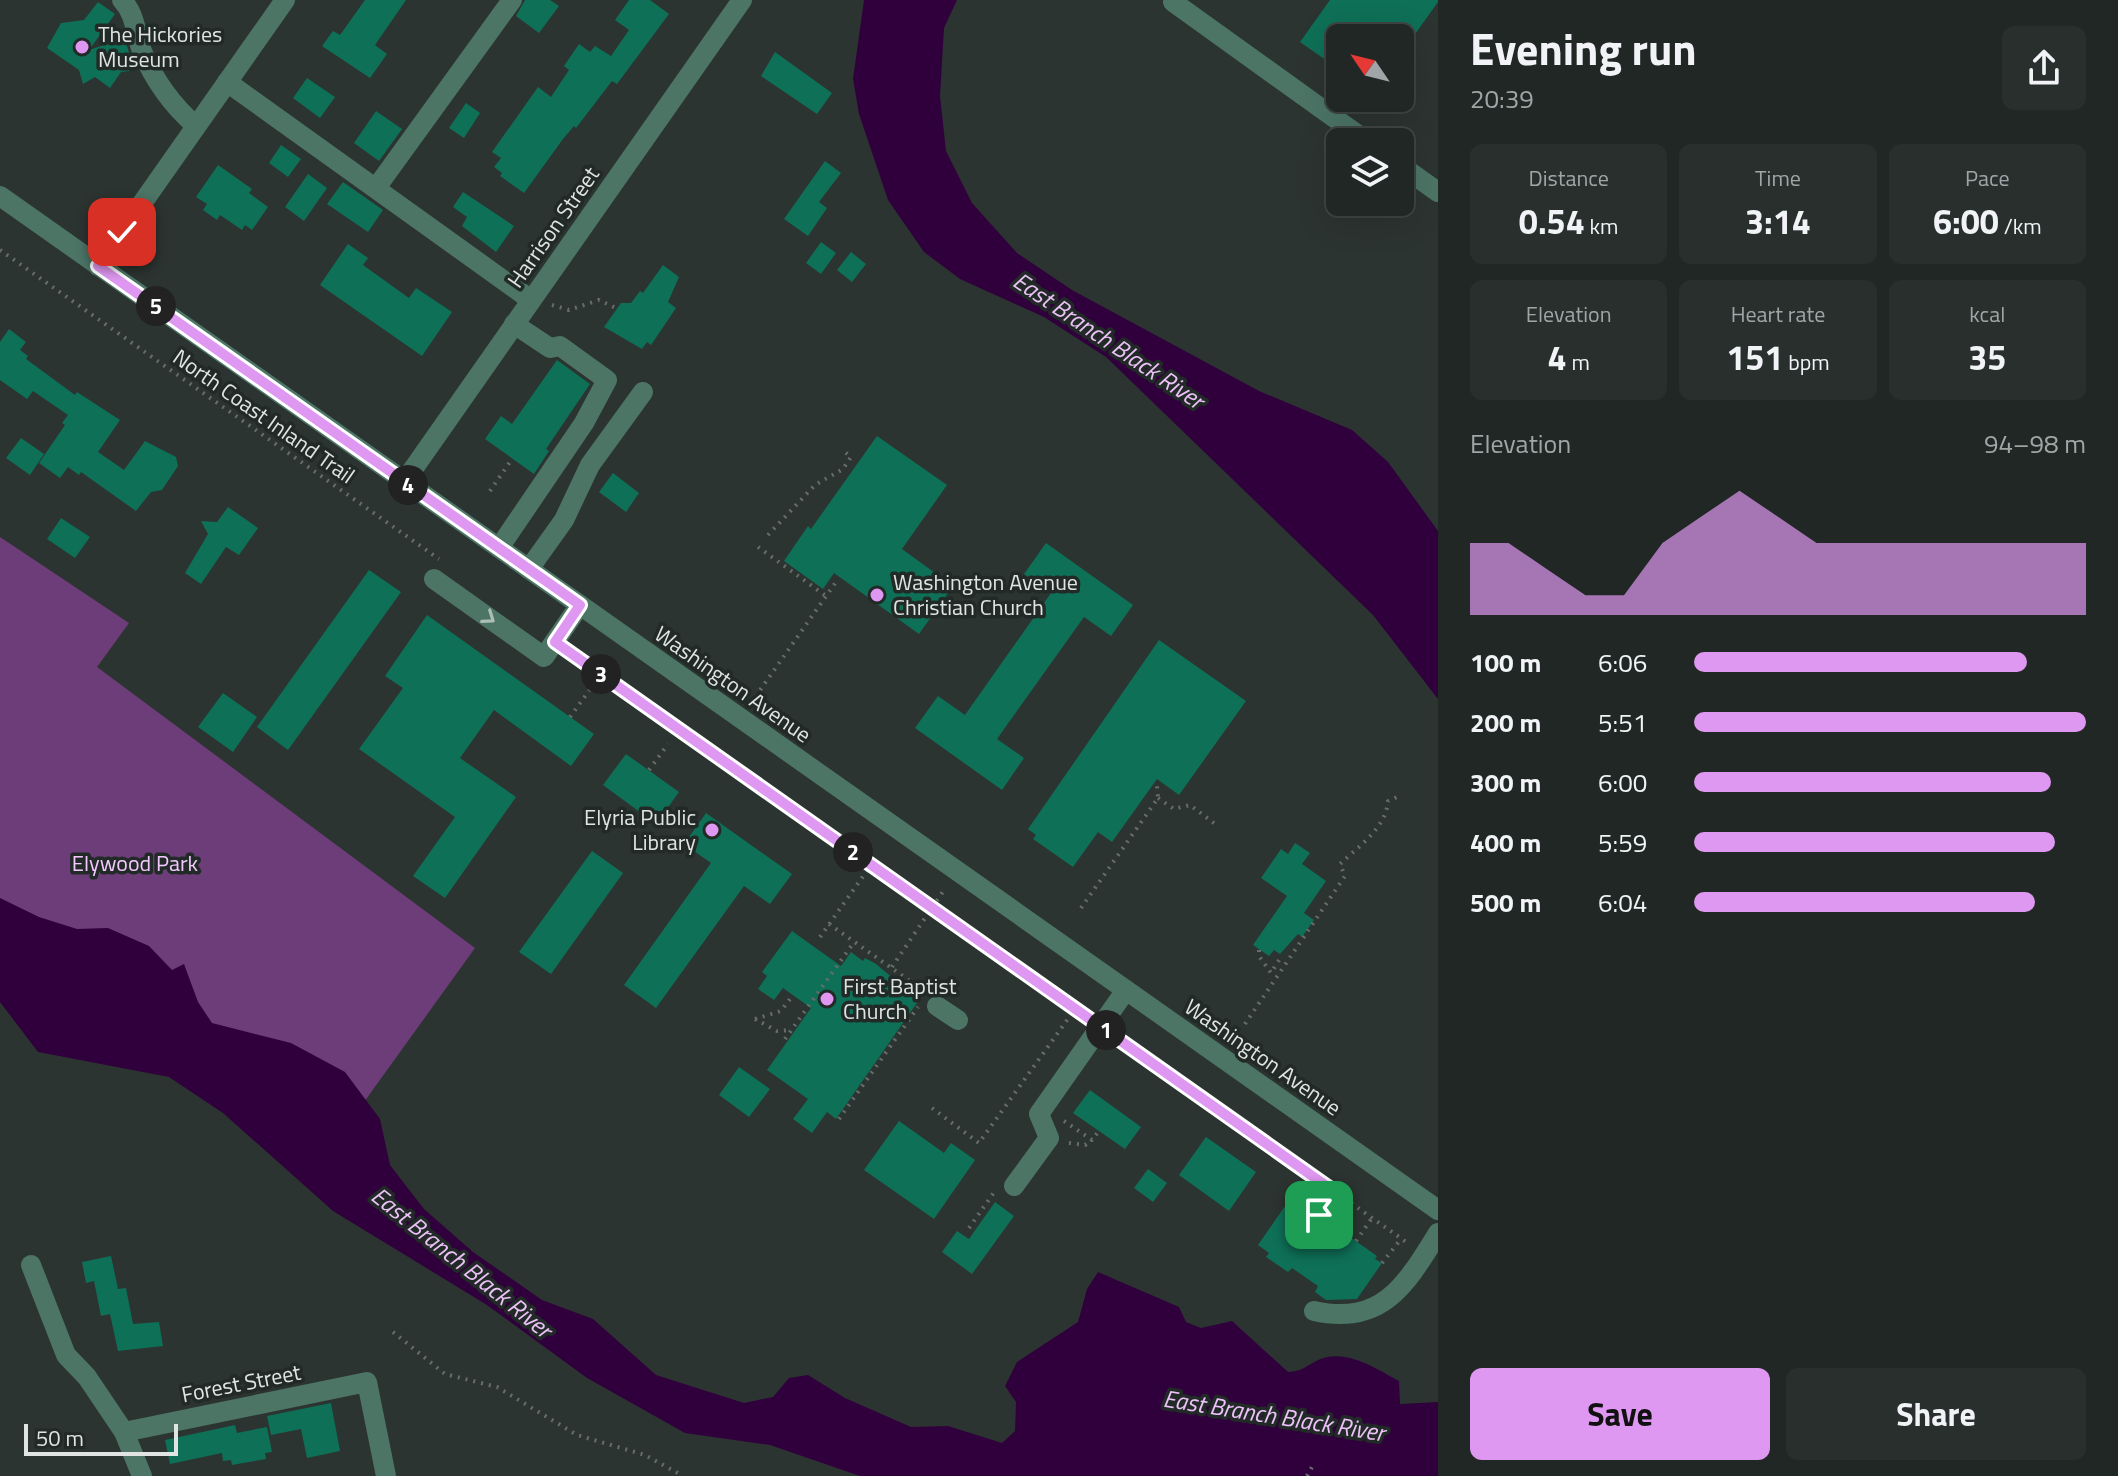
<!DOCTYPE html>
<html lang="en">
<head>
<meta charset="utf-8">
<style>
  :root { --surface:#212725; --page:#292f2d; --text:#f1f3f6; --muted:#a2a5a7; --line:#3e4442; --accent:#df98f1 }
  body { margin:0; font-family:"Titillium Web",sans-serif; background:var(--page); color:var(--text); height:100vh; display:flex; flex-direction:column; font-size:30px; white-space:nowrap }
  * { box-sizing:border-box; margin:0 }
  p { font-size:26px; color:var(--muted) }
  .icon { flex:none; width:44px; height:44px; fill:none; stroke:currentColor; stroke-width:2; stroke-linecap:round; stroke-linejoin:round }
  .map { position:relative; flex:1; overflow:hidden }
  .drawer { display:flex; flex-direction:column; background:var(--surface); width:680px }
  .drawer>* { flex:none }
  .needle { width:52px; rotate:305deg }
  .fabs { position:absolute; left:1326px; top:24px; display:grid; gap:16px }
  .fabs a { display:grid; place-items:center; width:88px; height:88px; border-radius:12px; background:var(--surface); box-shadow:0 8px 32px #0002,0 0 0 2px var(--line); font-size:40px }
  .scale { position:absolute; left:24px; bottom:20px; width:154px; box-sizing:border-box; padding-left:8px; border:4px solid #e0e5e3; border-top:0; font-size:22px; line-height:28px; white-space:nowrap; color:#e0e5e3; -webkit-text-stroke:6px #222a27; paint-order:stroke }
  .pin { position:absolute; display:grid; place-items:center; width:68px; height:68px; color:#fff; margin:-34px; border-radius:16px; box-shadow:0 4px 12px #0006 }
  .km { position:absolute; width:40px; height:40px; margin:-20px; border-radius:50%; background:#222; color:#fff; font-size:22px; line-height:40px; text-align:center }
  .round { display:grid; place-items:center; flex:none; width:84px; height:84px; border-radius:12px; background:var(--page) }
  .headline { display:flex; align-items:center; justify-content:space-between; height:136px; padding:0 32px }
  h1 { font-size:44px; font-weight:700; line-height:60px }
  .figures { display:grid; grid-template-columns:repeat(3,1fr); gap:12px; height:136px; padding:8px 32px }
  .figures div { display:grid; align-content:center; border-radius:12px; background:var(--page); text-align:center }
  .figures b { font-size:34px; font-weight:700 }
  .figures small { font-size:22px; font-weight:400 }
  .figures p { font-size:22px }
  .chart { height:224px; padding:16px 32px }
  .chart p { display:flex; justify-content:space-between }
  .chart svg { width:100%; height:144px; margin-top:8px; fill:var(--accent); opacity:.7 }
  .cta { display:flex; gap:16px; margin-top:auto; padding:16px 32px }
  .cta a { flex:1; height:92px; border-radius:12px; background:var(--accent); color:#111; font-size:32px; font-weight:700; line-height:92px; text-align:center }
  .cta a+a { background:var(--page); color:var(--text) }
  ul { padding:0 32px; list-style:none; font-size:26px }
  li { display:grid; grid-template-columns:128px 96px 1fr; align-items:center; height:60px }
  li i { height:20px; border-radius:10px; background:var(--accent) }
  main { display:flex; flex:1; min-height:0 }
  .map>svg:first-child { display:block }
</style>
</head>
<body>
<main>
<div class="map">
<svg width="1438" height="1476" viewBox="0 0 1438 1476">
  <rect width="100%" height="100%" fill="#2c3431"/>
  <path fill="#6c3d78" d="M0 537 129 623 97 667 475 948 328 1152 0 952Z"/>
  <g fill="#30003c">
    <path d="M864 0H957L944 28 940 96 946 151 972 203 1017 253 1072 290 1259 391 1352 430 1388 462 1438 531V699L1373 615 1106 357 1044 317 960 279 924 252 888 200 859 114 853 79Z"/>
    <path d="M0 898 39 917 77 929 108 928 149 946 172 970 184 964 198 1002 212 1023 291 1043 345 1072 380 1119 390 1165 424 1209 473 1252 542 1300 593 1319 656 1375 744 1403 773 1397 789 1378 808 1375 845 1398 911 1427 948 1426 1002 1443 1015 1431 1016 1402 1005 1386 1017 1362 1078 1322 1087 1289 1098 1272 1179 1307 1186 1322 1201 1328 1232 1321 1288 1372C1302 1371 1305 1367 1316 1361 1345 1347 1374 1368 1399 1381L1400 1404 1438 1402V1476H860L770 1445 685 1433 587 1378 487 1305 333 1211 223 1113 169 1077 38 1052 0 1002Z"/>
  </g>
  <g fill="#0e7057">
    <path d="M365 0H406L375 45 387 54 370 78 322 46 333 31 340 35Z"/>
    <path d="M525 0H550L559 6 539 33 516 16Z"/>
    <path d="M629 0H650L669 14 617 84 612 81 576 128 574 126 563 139 524 193 500 176 502 173 494 167 501 158 492 152 538 87 551 97 569 70 564 66 579 44 590 52 595 46 611 56 629 30 615 20Z"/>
    <path d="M1330 0H1438V2L1400 55V38H1340V70L1300 42Z"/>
    <path d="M98 2 115 14 89 50 125 38 130 57 127 58 129 71 121 72 110 88 95 77 83 84 79 70 47 48 61 23 84 20Z"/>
    <path d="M775 52 832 93 817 114 761 76Z"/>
    <path d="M307 78 335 97 320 118 293 98Z"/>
    <path d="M466 103 480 113 464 138 449 128Z"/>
    <path d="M376 111 402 129 379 161 354 143Z"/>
    <path d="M281 145 301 159 288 177 269 163Z"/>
    <path d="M825 161 841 173 819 202 827 208 808 236 784 219Z"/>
    <path d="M218 165 252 189 249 193 268 207 252 230 245 225 242 230 220 215 217 220 203 210 207 204 196 197Z"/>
    <path d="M308 174 327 188 304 221 285 207Z"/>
    <path d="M343 182 383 210 368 232 327 204Z"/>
    <path d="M463 192 514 226 496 252 462 226 467 217 453 207Z"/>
    <path d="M821 242 836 253 821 274 806 263Z"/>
    <path d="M348 244 368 258 363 265 409 298 416 288 452 312 422 356 320 285Z"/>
    <path d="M851 252 866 264 852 282 837 270Z"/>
    <path d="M663 265 679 277 668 302 676 308 651 345 647 342 642 349 604 327 621 303H631L640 291 643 293Z"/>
    <path d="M9 329 26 342 20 350 28 356 26 359 75 395 77 392 120 420 98 452 124 470 145 441 176 457 178 466 162 490 151 492 136 511 81 472 79 475 68 467 60 478 39 463 65 425 62 423 68 415 33 391 27 399 0 380V342Z"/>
    <path d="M557 360 590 384 546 449 549 451 534 474 485 439 501 416 512 424Z"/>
    <path d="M877 436 947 485 902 549 953 586 919 634 834 573 823 589 784 561 808 526 811 529Z"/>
    <path d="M21 438 44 454 30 475 6 458Z"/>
    <path d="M613 473 639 493 626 512 599 492Z"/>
    <path d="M228 507 258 528 239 555 226 547 201 584 185 573 208 534 201 521 217 522Z"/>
    <path d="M61 518 90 537 75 558 47 539Z"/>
    <path d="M1046 543 1133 605 1111 636 1084 617 997 739 1024 758 1002 790 915 728 938 696 965 715 1051 593 1024 574Z"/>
    <path d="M369 570 401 592 288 750 257 727Z"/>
    <path d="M427 615 594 734 571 766 494 710 460 758 516 797 445 898 413 876 455 817 359 749 403 688 385 676Z"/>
    <path d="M1159 640 1246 701 1179 795 1157 779 1112 842 1098 832 1073 867 1033 839 1036 835 1028 829Z"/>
    <path d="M223 693 257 717 233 752 198 727Z"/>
    <path d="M626 754 679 792 656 824 603 785Z"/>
    <path d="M706 813 792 874 770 904 744 886 656 1008 624 985 711 863 684 844Z"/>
    <path d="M1295 843 1310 853 1302 864 1326 881 1304 913 1314 920 1302 937 1298 934 1280 954 1274 950 1269 956 1253 945 1287 896 1261 878 1281 849 1288 854Z"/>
    <path d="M592 851 623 873 551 974 519 952Z"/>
    <path d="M792 931 841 966 851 952 863 961 865 958 876 964 919 1000 836 1119 827 1112 812 1133 793 1119 808 1099 767 1070 811 1008 783 988 774 1000 758 989 767 976 762 972Z"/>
    <path d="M739 1067 770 1089 749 1117 719 1095Z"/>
    <path d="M1090 1090 1141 1127 1125 1149 1073 1113Z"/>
    <path d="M899 1121 944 1153 951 1143 975 1160 934 1219 864 1170Z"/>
    <path d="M1206 1137 1256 1172 1229 1211 1179 1175Z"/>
    <path d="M1148 1169 1167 1183 1153 1202 1134 1188Z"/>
    <path d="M1292 1196 1377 1256 1375 1259 1382 1263 1357 1299 1326 1300 1315 1292 1318 1286 1292 1268 1288 1272 1266 1257 1269 1253 1258 1245Z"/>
    <path d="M995 1202 1014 1216 972 1274 942 1252 957 1231 969 1239Z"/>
    <path d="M111 1256 118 1289 126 1288 133 1324 159 1322 163 1346 118 1351 110 1314 101 1316 94 1281 86 1283 82 1262Z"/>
    <path d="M331 1403 340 1451 307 1458 301 1429 271 1435 267 1416Z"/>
    <path d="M235 1425 237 1433 267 1427 272 1452 265 1453 266 1459 232 1465 231 1460 223 1461 222 1453 170 1464 165 1440Z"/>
  </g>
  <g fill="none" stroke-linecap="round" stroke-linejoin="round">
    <g stroke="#666d6b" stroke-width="4" stroke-dasharray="2 6" stroke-linecap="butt">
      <path d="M0 250 439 559"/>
      <path d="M552 305 569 310 599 300 616 308"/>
      <path d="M490 491 512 459"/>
      <path d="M768 535 815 485 843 469 851 457 845 452"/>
      <path d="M758 547 826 596"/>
      <path d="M570 652 1086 1016"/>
      <path d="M751 703 836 582"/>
      <path d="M570 717 591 688"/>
      <path d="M649 770 668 744"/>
      <path d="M1158 798 1174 809 1190 805 1215 824"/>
      <path d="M1081 908 1158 798 1157 786"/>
      <path d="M829 924 927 993"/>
      <path d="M820 937 871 865"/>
      <path d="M1259 950V956L1271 973 1281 957"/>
      <path d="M892 967 944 890"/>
      <path d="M755 1019 781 1011 790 999"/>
      <path d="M755 1019 777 1031 792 1030"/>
      <path d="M1245 1024 1345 876 1340 864C1359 846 1386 828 1388 801L1397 797"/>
      <path d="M1116 1037 1409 1244"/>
      <path d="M785 1039 854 942"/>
      <path d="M932 1108 979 1143 1075 1009"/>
      <path d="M839 1119 918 1007"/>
      <path d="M1064 1121 1092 1140 1099 1131"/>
      <path d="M1069 1143 1085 1145 1092 1140"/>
      <path d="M1295 1198 1311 1174"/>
      <path d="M1319 1215 1335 1192"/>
      <path d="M969 1228 995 1191"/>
      <path d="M1356 1241 1372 1218"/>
      <path d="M1382 1263 1401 1239"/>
      <path d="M393 1332 445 1374 497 1387 577 1435 645 1455 683 1476"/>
      <path d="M1307 1476 1313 1465"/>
    </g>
    <g stroke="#4c7566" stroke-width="20">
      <path d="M122 0C136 15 135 33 142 51 154 80 173 106 196 126"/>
      <path d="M1173 2 1368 142"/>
      <path d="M227 82 531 300"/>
      <path d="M1400 165 1438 192"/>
      <path d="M376 188 512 0"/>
      <path d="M0 196 1438 1210"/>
      <path d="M98 266 285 0"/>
      <path d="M404 482 742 0"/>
      <path d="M499 548 584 423 607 380 560 346 550 348 514 324"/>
      <path d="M529 569 564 520 590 465 643 392"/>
      <path d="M434 579 544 657 580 605"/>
      <path d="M937 1006 958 1020"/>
      <path d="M1014 1186 1049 1138 1039 1114 1126 990"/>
      <path d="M31 1265 66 1355 87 1377 124 1432 142 1476"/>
      <path d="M1314 1311C1382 1326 1406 1285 1438 1233"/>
      <path d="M124 1432 367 1382 386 1476"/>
    </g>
  </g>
  <defs><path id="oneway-chevron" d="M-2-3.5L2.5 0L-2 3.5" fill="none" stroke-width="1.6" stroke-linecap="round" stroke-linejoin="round" transform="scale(2)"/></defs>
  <use stroke="#acbeb7" href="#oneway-chevron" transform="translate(489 618) rotate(35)"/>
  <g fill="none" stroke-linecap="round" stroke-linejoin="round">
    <defs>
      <path id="route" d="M122 232 98 266 580 605 555 642 1335 1192 1319 1215"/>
    </defs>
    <use href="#route" stroke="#fff" stroke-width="16"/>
    <use href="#route" stroke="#df98f1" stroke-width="10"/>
  </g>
  <g fill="#df98f1" stroke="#222a27" stroke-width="3">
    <circle cx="82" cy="47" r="8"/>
    <circle cx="877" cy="595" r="8"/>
    <circle cx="712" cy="830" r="8"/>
    <circle cx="827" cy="999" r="8"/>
  </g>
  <g text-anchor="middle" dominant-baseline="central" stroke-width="7" stroke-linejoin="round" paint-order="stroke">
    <g font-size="22" fill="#e0e5e3" stroke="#222a27" text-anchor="start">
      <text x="98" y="34">The Hickories<tspan x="98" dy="25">Museum</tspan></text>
      <text x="893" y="582">Washington Avenue<tspan x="893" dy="25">Christian Church</tspan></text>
      <text x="696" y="817" text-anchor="end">Elyria Public<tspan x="696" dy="25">Library</tspan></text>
      <text x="843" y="986">First Baptist<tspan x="843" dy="25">Church</tspan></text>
    </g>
    <g font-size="22" fill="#e0e5e3" stroke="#222a27">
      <text transform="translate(553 227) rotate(-55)">Harrison Street</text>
      <text transform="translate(264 416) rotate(35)">North Coast Inland Trail</text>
      <text transform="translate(733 684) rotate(35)">Washington Avenue</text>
      <text transform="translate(1263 1057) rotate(35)">Washington Avenue</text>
      <text transform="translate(241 1383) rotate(-11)">Forest Street</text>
    </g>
    <g font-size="22" fill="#f3c8fe" stroke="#222a27">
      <text x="135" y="863">Elywood Park</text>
    </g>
    <g font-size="24" font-style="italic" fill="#edc2f8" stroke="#222a27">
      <text transform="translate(1109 340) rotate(34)">East Branch Black River</text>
      <text transform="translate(462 1262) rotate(39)">East Branch Black River</text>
      <text transform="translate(1274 1415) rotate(9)">East Branch Black River</text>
    </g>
  </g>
</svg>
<div class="fabs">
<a><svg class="needle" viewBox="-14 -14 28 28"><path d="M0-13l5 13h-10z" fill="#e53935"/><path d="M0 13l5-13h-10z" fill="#a2a5a7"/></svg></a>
<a><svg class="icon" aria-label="layers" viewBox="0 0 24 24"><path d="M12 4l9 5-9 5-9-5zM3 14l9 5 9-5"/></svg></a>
</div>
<div class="scale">50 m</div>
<div class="pin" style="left:1319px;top:1215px;background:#1e9e55"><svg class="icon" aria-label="arrive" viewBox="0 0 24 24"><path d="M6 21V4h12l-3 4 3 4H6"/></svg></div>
<div class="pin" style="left:122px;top:232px;background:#d93025"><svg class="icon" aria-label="check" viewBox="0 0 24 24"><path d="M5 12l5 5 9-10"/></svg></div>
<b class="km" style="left:1106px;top:1030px">1</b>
<b class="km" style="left:853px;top:852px">2</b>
<b class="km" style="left:601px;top:674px">3</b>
<b class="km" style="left:408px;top:485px">4</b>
<b class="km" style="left:156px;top:306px">5</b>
</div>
<section class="drawer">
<div class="headline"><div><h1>Evening run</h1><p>20:39</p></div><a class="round"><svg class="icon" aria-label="share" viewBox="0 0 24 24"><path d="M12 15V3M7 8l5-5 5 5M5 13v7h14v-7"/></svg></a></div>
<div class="figures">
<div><p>Distance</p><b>0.54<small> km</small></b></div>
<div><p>Time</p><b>3:14</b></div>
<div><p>Pace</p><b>6:00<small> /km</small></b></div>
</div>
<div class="figures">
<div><p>Elevation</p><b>4<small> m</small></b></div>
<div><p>Heart rate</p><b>151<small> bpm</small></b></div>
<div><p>kcal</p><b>35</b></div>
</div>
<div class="chart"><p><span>Elevation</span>94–98 m</p>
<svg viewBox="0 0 160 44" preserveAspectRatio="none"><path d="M0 44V22L10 22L20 30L30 38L40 38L50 22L60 14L70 6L80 14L90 22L100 22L110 22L120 22L130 22L140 22L150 22L160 22V44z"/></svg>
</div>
<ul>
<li><b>100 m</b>6:06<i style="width:85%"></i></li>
<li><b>200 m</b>5:51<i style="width:100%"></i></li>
<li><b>300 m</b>6:00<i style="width:91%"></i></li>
<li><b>400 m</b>5:59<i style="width:92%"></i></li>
<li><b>500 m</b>6:04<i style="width:87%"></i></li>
</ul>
<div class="cta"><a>Save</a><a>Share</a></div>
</section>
</main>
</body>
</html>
